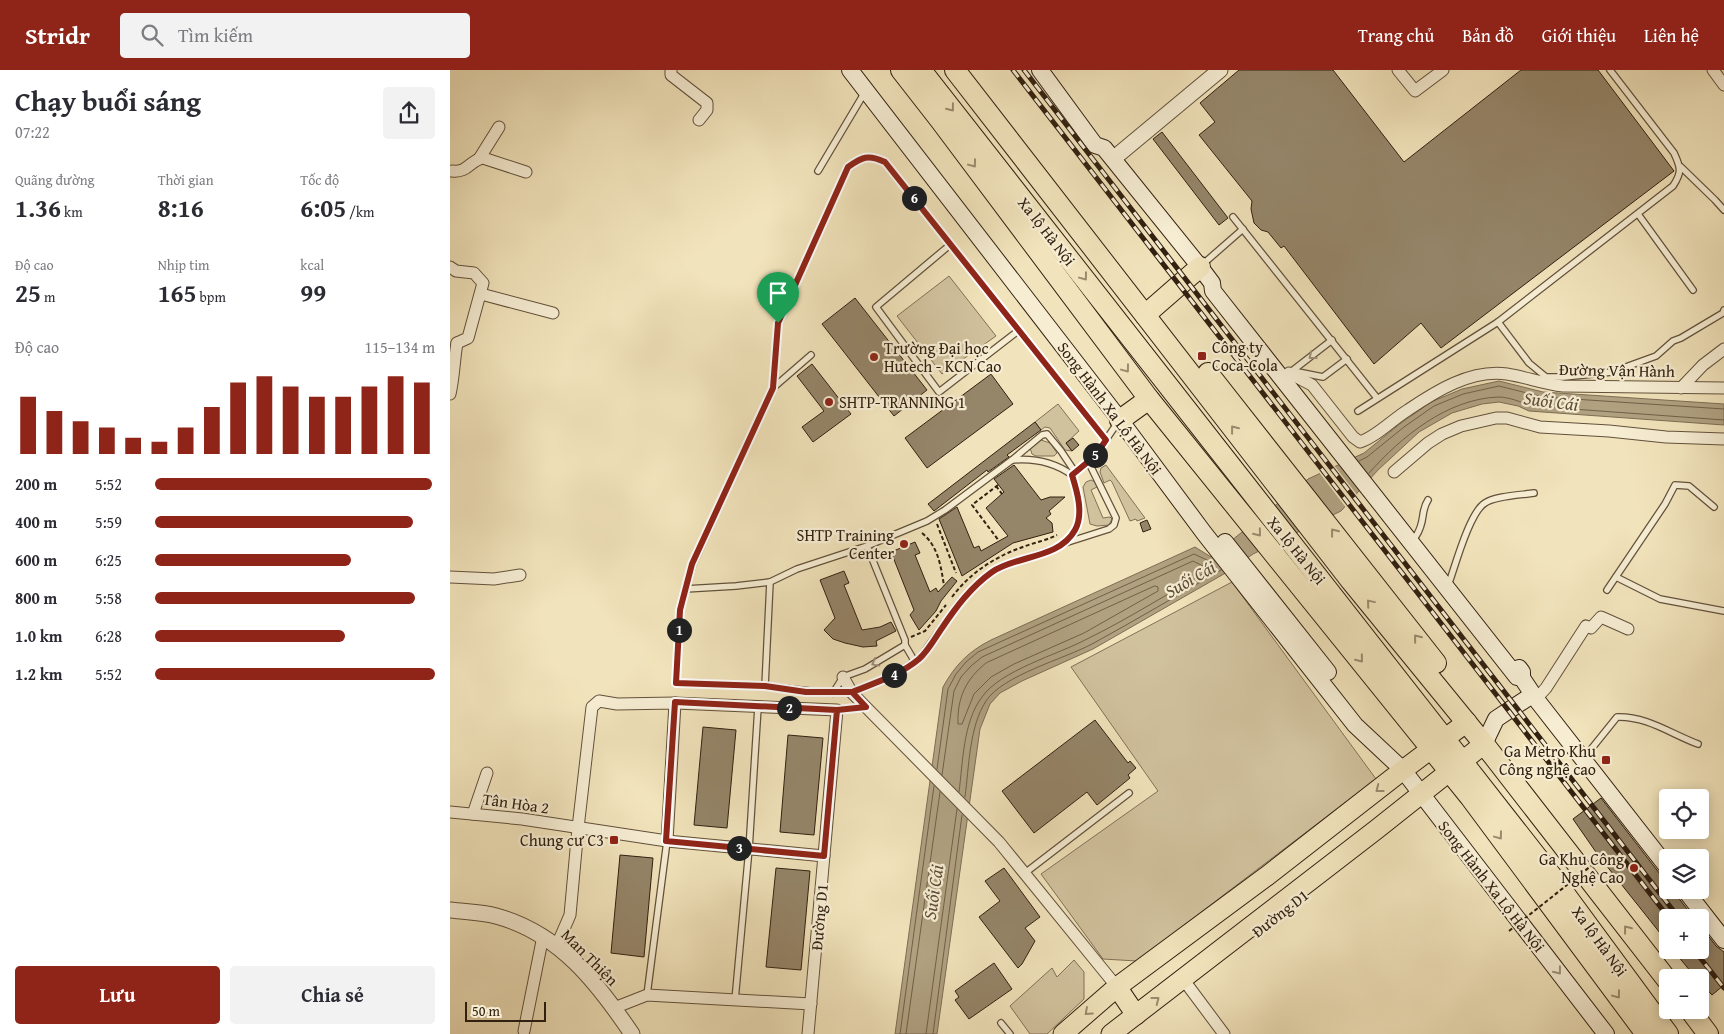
<!DOCTYPE html>
<html lang="vi">
<head>
<meta charset="utf-8">
<style>
  :root { --surface:#fff; --page:#f2f2f3; --text:#2b2b33; --muted:#7c7c81; --accent:#8f2418 }
  body { margin:0; font-family:"Gentium Book Plus",serif; background:var(--page); color:var(--text); height:100vh; display:flex; flex-direction:column; font-size:19px; white-space:nowrap }
  * { box-sizing:border-box; margin:0 }
  p { font-size:16px; color:var(--muted) }
  .icon { flex:none; width:28px; height:28px; fill:none; stroke:currentColor; stroke-width:2; stroke-linecap:round; stroke-linejoin:round }
  .map { position:relative; flex:1; overflow:hidden }
  .details { display:flex; flex-direction:column; background:var(--surface); width:450px }
  .details>* { flex:none }
  .tools { position:absolute; left:1209px; top:719px; display:grid; gap:10px }
  .tools a { display:grid; place-items:center; width:50px; height:50px; border-radius:5px; background:var(--surface); box-shadow:0 2px 12px #0003; font-size:25px }
  .scale { position:absolute; left:15px; bottom:12px; width:81px; box-sizing:border-box; padding-left:5px; border:2px solid #322010; border-top:0; font-size:14px; line-height:18px; white-space:nowrap; color:#322010; -webkit-text-stroke:4px #f6edd3; paint-order:stroke }
  .pin { position:absolute; display:grid; place-items:center; width:42px; height:42px; color:#fff; margin:-51px -21px; border-radius:50% 50% 50% 0; rotate:-45deg; box-shadow:0 0 5px #0007 }
  .pin .icon { rotate:45deg }
  .km { position:absolute; width:25px; height:25px; margin:-12px; border-radius:50%; background:#222; color:#fff; font-size:14px; line-height:25px; text-align:center }
  .round { display:grid; place-items:center; flex:none; width:52px; height:52px; border-radius:5px; background:var(--page) }
  .headline { display:flex; align-items:center; justify-content:space-between; height:85px; padding:0 15px }
  h1 { font-size:28px; font-weight:800; line-height:38px }
  .stats { display:grid; grid-template-columns:repeat(3,1fr); gap:8px; height:85px; padding:5px 15px }
  .stats div { display:grid; align-content:center }
  .stats b { font-size:25px; font-weight:800 }
  .stats small { font-size:14px; font-weight:400 }
  .stats p { font-size:14px }
  .chart { height:140px; padding:10px 15px }
  .chart p { display:flex; justify-content:space-between }
  .chart svg { width:100%; height:90px; margin-top:5px; stroke:var(--accent); stroke-width:6 }
  .button { display:flex; gap:10px; margin-top:auto; padding:10px 15px }
  .button a { flex:1; height:58px; border-radius:5px; background:var(--accent); color:#fff; font-size:20px; font-weight:800; line-height:58px; text-align:center }
  .button a+a { background:var(--page); color:var(--text) }
  ul { padding:0 15px; list-style:none; font-size:16px }
  li { display:grid; grid-template-columns:80px 60px 1fr; align-items:center; height:38px }
  li i { height:12px; border-radius:6px; background:var(--accent) }
  header { display:flex; align-items:center; gap:30px; box-sizing:border-box; height:70px; padding:0 25px; background:var(--accent); color:#fff }
  header strong { font-size:24px }
  nav { display:flex; gap:28px; margin-inline-start:auto; font-size:18px }
  .search { width:350px; height:45px; background:var(--page); display:flex; align-items:center; gap:12px; box-sizing:border-box; padding:0 18px; border-radius:5px; color:var(--muted); font-size:19px }
  main { display:flex; flex:1; min-height:0 }
  .map>svg:first-child { display:block }
</style>
</head>
<body>
<header>
<strong>Stridr</strong>
<div class="search"><svg class="icon" aria-label="search" viewBox="0 0 24 24"><circle cx="10" cy="10" r="6"/><path d="M15 15l6 6"/></svg>Tìm kiếm</div>
<nav><a>Trang chủ</a><a>Bản đồ</a><a>Giới thiệu</a><a>Liên hệ</a></nav>
</header>
<main>
<section class="details">
<div class="headline"><div><h1>Chạy buổi sáng</h1><p>07:22</p></div><a class="round"><svg class="icon" aria-label="share" viewBox="0 0 24 24"><path d="M12 15V3M7 8l5-5 5 5M5 13v7h14v-7"/></svg></a></div>
<div class="stats">
<div><p>Quãng đường</p><b>1.36<small> km</small></b></div>
<div><p>Thời gian</p><b>8:16</b></div>
<div><p>Tốc độ</p><b>6:05<small> /km</small></b></div>
</div>
<div class="stats">
<div><p>Độ cao</p><b>25<small> m</small></b></div>
<div><p>Nhịp tim</p><b>165<small> bpm</small></b></div>
<div><p>kcal</p><b>99</b></div>
</div>
<div class="chart"><p><span>Độ cao</span>115–134 m</p>
<svg viewBox="0 0 160 44" preserveAspectRatio="none"><path d="M5 44V16M15 44V23M25 44V28M35 44V31M45 44V36M55 44V38M65 44V31M75 44V21M85 44V9M95 44V6M105 44V11M115 44V16M125 44V16M135 44V11M145 44V6M155 44V9"/></svg>
</div>
<ul>
<li><b>200 m</b>5:52<i style="width:99%"></i></li>
<li><b>400 m</b>5:59<i style="width:92%"></i></li>
<li><b>600 m</b>6:25<i style="width:70%"></i></li>
<li><b>800 m</b>5:58<i style="width:93%"></i></li>
<li><b>1.0 km</b>6:28<i style="width:68%"></i></li>
<li><b>1.2 km</b>5:52<i style="width:100%"></i></li>
</ul>
<div class="button"><a>Lưu</a><a>Chia sẻ</a></div>
</section>
<div class="map">
<svg width="1274" height="964" viewBox="0 0 1274 964">
  <rect width="100%" height="100%" fill="#f1e3bb"/>
  <filter id="stains"><feTurbulence type="fractalNoise" baseFrequency=".004" numOctaves="4"/><feColorMatrix values="0 0 0 0 .2 0 0 0 0 .09 0 0 0 0 .02 0 0 0 .5 -.17"/></filter>
  <radialGradient id="worn" r=".72"><stop offset=".6" stop-color="#630" stop-opacity="0"/><stop offset="1" stop-color="#630" stop-opacity=".3"/></radialGradient>
  <g fill="#d1c29e" stroke="#827157">
    <path d="M499 206 546 266 492 304 447 246Z"/>
    <path d="M608 334 629 361 616 373 622 381 615 380 600 358 595 357 591 360 585 352Z"/>
    <path d="M591 370 600 373 607 383 604 386H586L582 384 580 378Z"/>
    <path d="M656 395 695 448 687 451 686 449 680 451 662 412 660 410 654 413 650 402 651 398Z"/>
    <path d="M641 410 645 412 648 415 647 417 641 420 653 448 660 447 662 449 659 455 647 456 640 454 633 417 636 412Z"/>
    <path d="M782 512 926 709 687 891 653 889 591 804 708 721 621 597Z"/>
    <path d="M624 890 634 902V929L597 964H580L560 936 602 898 607 907Z"/>
  </g>
  <path fill="#b0a181" stroke="#7e6d54" d="M1049 311 1093 322 1274 334V355L1079 341 1068 336 1049 332 1032 334 1002 343 969 362 928 400 891 441 803 484 779 501 643 579 572 611 550 623 540 634 530 659 487 964H445L493 617C505 595 519 581 541 570L745 477 761 487 858 409 914 383 951 353 981 332 1012 319Z"/>
  <path fill="#f1e3bb" d="M883 394 908 426 897 439 868 401Z"/>
  <g fill="none" stroke-linecap="round" stroke-linejoin="round">
    <g stroke="#716048" stroke-width="1">
      <path d="M909 391 917 387 954 357 984 336 1013 324 1049 316 1093 327 1274 339"/>
      <path d="M919 403C951 367 997 329 1048 327 1059 327 1071 332 1081 336L1274 350"/>
      <path d="M705 516 708 517V521L634 563 564 594 541 607 524 624 512 654H508C507 628 516 609 536 593Z"/>
      <path d="M487 699 498 619 506 604 516 592 528 582 744 484 759 491H764"/>
      <path d="M492 705 504 621 511 607 521 596 532 587 743 491 757 498 756 502C717 524 678 549 637 569 607 585 551 600 532 627 513 652 513 692 509 722"/>
      <path d="M515 727C519 698 519 657 536 631 553 605 614 589 642 574 686 550 728 525 771 500"/>
      <path d="M450 964 484 716"/>
      <path d="M456 964 490 722"/>
      <path d="M476 964 507 739"/>
      <path d="M483 964 512 745"/>
    </g>
  </g>
  <g fill="#958569" stroke="#322010">
    <path d="M789 0H883L954 92 1071 0H1148L1224 101 991 278 971 253 924 294 834 176 831 178 818 162 811 160 804 153 801 139 802 131 749 65 765 52 750 33Z"/>
    <path d="M712 62 778 148 769 155 703 69Z"/>
    <path d="M405 228 477 320 444 346 372 254Z"/>
    <path d="M362 294 401 344 363 372 352 357 374 341 347 306Z"/>
    <path d="M541 304 563 334 477 398 455 368Z"/>
    <path d="M585 352 591 360 557 385 559 387 538 402 537 400 484 441 478 434Z"/>
    <path d="M623 368 629 375 622 381 616 373Z"/>
    <path d="M564 395 591 430 600 427H615L599 441 601 444 596 448 602 453 603 462 563 473 512 506 489 449 507 437 524 478 529 476 531 481 558 466 536 438 554 422 544 409Z"/>
    <path d="M697 450 701 459 693 462 690 453Z"/>
    <path d="M465 472 470 483 465 485 480 522 486 518 488 522 502 507 507 511 491 531 486 541 469 560 460 545 464 540 441 482Z"/>
    <path d="M394 501 399 513 394 515 412 560 430 557 441 552 446 561 426 571 427 576 413 577 395 573 383 569 374 560 385 548 370 510Z"/>
    <path d="M645 650 678 693 680 691 686 698 678 705 680 708 647 735 637 722 584 763 552 721Z"/>
    <path d="M253 657 286 660 277 758 244 755Z"/>
    <path d="M338 665 373 668 364 765 330 762Z"/>
    <path d="M1151 728 1210 804 1218 808V820H1225L1227 826 1244 848H1218V873L1148 785 1123 749Z"/>
    <path d="M170 785 203 788 194 887 161 883Z"/>
    <path d="M326 798 360 801 351 900 316 897Z"/>
    <path d="M554 798 590 847 575 858 585 871 572 894 568 898 529 847 550 831 535 811Z"/>
    <path d="M1250 855 1266 876 1274 882V915L1262 925 1250 912V908H1246L1223 880H1250Z"/>
    <path d="M544 893 562 919 519 949 505 930 509 927 505 921Z"/>
  </g>
  <g fill="none" stroke-linecap="round" stroke-linejoin="round">
    <defs>
      <g id="service">
        <path d="M1231 97 1265 130 1274 140"/>
        <path d="M368 101 415 22"/>
        <path d="M1188 144 1243 220"/>
        <path d="M783 147 927 328"/>
        <path d="M501 174 426 237 489 322 568 261"/>
        <path d="M753 194 793 159"/>
        <path d="M1048 252 1079 293 1096 307H1114L1162 302 1206 286 1223 271 1231 268 1273 243 1274 240"/>
        <path d="M361 285 323 318 243 494 230 539 226 613 315 616 378 623H402L446 604 470 588 508 534 526 515 544 501 568 491 598 481 615 473 659 459 664 455 666 448 638 391"/>
        <path d="M842 301 882 270"/>
        <path d="M843 301 873 307 897 289"/>
        <path d="M323 318 328 253 398 97C412 87 418 84 435 92L656 370"/>
        <path d="M908 341 1048 252 1223 116C1232 102 1231 98 1224 83L1160 0"/>
        <path d="M562 390C584 388 604 392 622 405 627 421 634 443 626 460 623 464 619 468 616 472"/>
        <path d="M624 403 645 386 668 352"/>
        <path d="M966 466C976 451 970 442 978 430"/>
        <path d="M417 476 455 570V575L465 592"/>
        <path d="M1166 507 1210 529 1274 541"/>
        <path d="M1000 510C1006 493 1020 442 1035 433 1045 426 1071 425 1084 423"/>
        <path d="M235 519 286 516 320 512 347 499 417 476 477 451 495 440 562 390 592 365 597 364 611 381 625 402"/>
        <path d="M1157 520 1215 434 1225 415 1239 416 1264 437"/>
        <path d="M315 616 320 512"/>
        <path d="M383 623 393 607 415 599 455 575"/>
        <path d="M387 640 414 637"/>
        <path d="M1134 688 1167 647C1197 646 1221 664 1248 674"/>
        <path d="M575 803 679 723"/>
        <path d="M197 925 217 771"/>
        <path d="M285 930 299 779 308 637"/>
        <path d="M551 953 560 964"/>
      </g>
      <g id="minor">
        <path d="M221 0V5L257 33V40L249 50"/>
        <path d="M948 0 965 21 993 0"/>
        <path d="M1263 0 1274 15"/>
        <path d="M29 89 49 57"/>
        <path d="M2 101C18 103 20 90 33 88L76 102"/>
        <path d="M0 197 6 201 24 203 33 213 18 268 7 273"/>
        <path d="M31 224 103 243"/>
        <path d="M839 303 862 315 903 367 910 372C926 367 943 349 958 340 986 321 1021 299 1057 304 1076 307 1094 314 1113 316L1274 318"/>
        <path d="M1231 318 1253 295 1274 279"/>
        <path d="M0 324C4 307 4 290 7 273"/>
        <path d="M944 402 978 373 992 364 1011 356 1046 348H1057L1090 357 1159 361 1216 367 1274 369"/>
        <path d="M0 507 44 509 70 505"/>
        <path d="M393 607 402 623 549 772 667 917"/>
        <path d="M1086 629 1096 618 1136 556 1141 558 1151 547 1178 559"/>
        <path d="M0 742 72 749 217 771 374 786"/>
        <path d="M23 744 37 703"/>
        <path d="M217 771 225 633"/>
        <path d="M107 875 120 845 128 758 142 637 149 631 167 634 225 633 387 640 358 964"/>
        <path d="M736 913 774 964"/>
        <path d="M164 938 197 925 361 934"/>
        <path d="M74 961 93 866"/>
      </g>
      <g id="tertiary">
        <path d="M663 89 770 0"/>
        <path d="M0 840C15 842 31 842 46 846 109 863 147 912 182 964"/>
      </g>
      <g id="secondary">
        <path d="M400 0 670 350 754 463 905 655 953 700 1156 964"/>
        <path d="M590 0 645 75 654 78 750 197 762 213 763 221 1067 607 1072 608"/>
        <path d="M775 472 878 602"/>
        <path d="M1069 598 1072 602V608L1086 629 1218 798"/>
        <path d="M1034 674 1046 649 1082 625"/>
        <path d="M1235 820 1274 870"/>
      </g>
      <g id="primary">
        <path d="M667 917 686 945"/>
        <path d="M613 964 667 917 817 806 953 700 1017 652"/>
        <path d="M661 964 927 759 1034 674"/>
      </g>
      <g id="trunk">
        <path d="M451 0 490 50 699 329 1020 727 1196 964"/>
        <path d="M471 0 1098 801 1218 964"/>
        <path d="M505 0 901 511 1034 674 1218 911"/>
        <path d="M695 245 750 197"/>
        <path d="M758 303 986 593"/>
        <path d="M670 350 699 329"/>
        <path d="M1240 940 1258 964"/>
      </g>
    </defs>
    <use href="#service" stroke="#62513b" stroke-width="8"/>
    <use href="#minor" stroke="#62513b" stroke-width="13"/>
    <use href="#tertiary" stroke="#62513b" stroke-width="17"/>
    <use href="#secondary" stroke="#322010" stroke-width="18"/>
    <use href="#primary" stroke="#322010" stroke-width="21"/>
    <use href="#trunk" stroke="#322010" stroke-width="22"/>
    <g stroke="#322010" stroke-width="2" stroke-dasharray="4 2.5" stroke-linecap="butt">
      <path d="M548 415 522 435 549 471"/>
      <path d="M546 416 552 424"/>
      <path d="M487 454 506 503"/>
      <path d="M472 463C488 476 491 496 494 516"/>
      <path d="M502 527C519 504 543 488 570 478 582 473 595 471 607 465"/>
      <path d="M461 567 475 561 496 535"/>
    </g>
    <use href="#service" stroke="#f6edd3" stroke-width="5.5"/>
    <use href="#minor" stroke="#f6edd3" stroke-width="11"/>
    <use href="#tertiary" stroke="#f6edd3" stroke-width="15"/>
    <use href="#secondary" stroke="#f6edd3" stroke-width="16"/>
    <use href="#primary" stroke="#f1e3bb" stroke-width="19"/>
    <use href="#trunk" stroke="#f1e3bb" stroke-width="20"/>
    <defs>
      <g id="rail">
        <path d="M563 0 1219 848"/>
        <path d="M574 0 1229 848"/>
        <path d="M1244 880 1274 918"/>
      </g>
    </defs>
    <use href="#rail" stroke="#322010" stroke-width="5"/>
    <use href="#rail" stroke="#f6edd3" stroke-width="3" stroke-dasharray="9" stroke-linecap="butt"/>
    <path stroke="#322010" stroke-width="2" stroke-dasharray="4 2.5" stroke-linecap="butt" d="M1059 861 1156 784"/>
  </g>
  <defs><path id="oneway-chevron" d="M-2-3.5L2.5 0L-2 3.5" fill="none" stroke-width="1.6" stroke-linecap="round" stroke-linejoin="round" transform="scale(1.25)"/></defs>
  <g stroke="#9b8b6e">
    <use href="#oneway-chevron" transform="translate(501 38) rotate(52)"/>
    <use href="#oneway-chevron" transform="translate(523 94) rotate(53)"/>
    <use href="#oneway-chevron" transform="translate(634 207) rotate(53)"/>
    <use href="#oneway-chevron" transform="translate(676 299) rotate(53)"/>
    <use href="#oneway-chevron" transform="translate(784 359) rotate(-128)"/>
    <use href="#oneway-chevron" transform="translate(884 462) rotate(-128)"/>
    <use href="#oneway-chevron" transform="translate(808 463) rotate(51)"/>
    <use href="#oneway-chevron" transform="translate(920 533) rotate(-130)"/>
    <use href="#oneway-chevron" transform="translate(967 568) rotate(-129)"/>
    <use href="#oneway-chevron" transform="translate(910 589) rotate(51)"/>
    <use href="#oneway-chevron" transform="translate(929 719) rotate(142)"/>
    <use href="#oneway-chevron" transform="translate(1049 766) rotate(53)"/>
    <use href="#oneway-chevron" transform="translate(1177 859) rotate(-128)"/>
    <use href="#oneway-chevron" transform="translate(1167 925) rotate(53)"/>
    <use href="#oneway-chevron" transform="translate(706 930) rotate(-38)"/>
    <use href="#oneway-chevron" transform="translate(638 942) rotate(138)"/>
  </g>
  <g stroke="#9e917b">
    <use href="#oneway-chevron" transform="translate(862 286) rotate(142)"/>
    <use href="#oneway-chevron" transform="translate(425 593) rotate(151)"/>
    <use href="#oneway-chevron" transform="translate(1108 901) rotate(52)"/>
  </g>
  <g fill="none" stroke-linecap="round" stroke-linejoin="round">
    <defs>
      <path id="route" d="M328 253 323 318 242 494 230 540 226 613 315 616 356 622H402L416 637 387 640 225 632 216 771 374 786 387 640 416 637 402 622C425 613 450 605 469 589 478 581 485 568 492 558 506 537 521 517 542 502 567 485 609 489 625 460 634 444 627 421 622 405L645 386 656 370 435 92C418 84 412 87 398 97L328 253"/>
    </defs>
    <use href="#route" stroke="#fff" stroke-width="10"/>
    <use href="#route" stroke="#8f2418" stroke-width="6"/>
  </g>
  <g fill="#8f2418" stroke="#f6edd3" stroke-width="2">
    <rect x="747" y="281" width="10" height="10" rx="2.5"/>
    <circle cx="424" cy="287" r="5"/>
    <circle cx="379" cy="332" r="5"/>
    <circle cx="454" cy="474" r="5"/>
    <rect x="1151" y="685" width="10" height="10" rx="2.5"/>
    <rect x="159" y="765" width="10" height="10" rx="2.5"/>
    <circle cx="1184" cy="798" r="5"/>
  </g>
  <g text-anchor="middle" dominant-baseline="central" stroke-width="4.5" stroke-linejoin="round" paint-order="stroke">
    <g font-size="16" fill="#322010" stroke="#f6edd3">
      <text transform="translate(597 161) rotate(52)">Xa lộ Hà Nội</text>
      <text transform="translate(1167 300) rotate(1)">Đường Vận Hành</text>
      <text transform="translate(660 338) rotate(53)">Song Hành Xa Lộ Hà Nội</text>
      <text transform="translate(847 480) rotate(51)">Xa lộ Hà Nội</text>
      <text transform="translate(66 733) rotate(8)">Tân Hòa 2</text>
      <text transform="translate(1042 816) rotate(52)">Song Hành Xa Lộ Hà Nội</text>
      <text transform="translate(830 843) rotate(-38)">Đường D1</text>
      <text transform="translate(369 847) rotate(-85)">Đường D1</text>
      <text transform="translate(1150 871) rotate(54)">Xa lộ Hà Nội</text>
      <text transform="translate(140 887) rotate(45)">Man Thiện</text>
    </g>
    <g font-size="16" fill="#322010" stroke="#f6edd3" text-anchor="end">
      <text x="762" y="277" text-anchor="start">Công ty<tspan x="762" dy="18">Coca-Cola</tspan></text>
      <text x="434" y="278" text-anchor="start">Trường Đại học<tspan x="434" dy="18">Hutech - KCN Cao</tspan></text>
      <text x="389" y="332" text-anchor="start">SHTP-TRANNING 1</text>
      <text x="444" y="465">SHTP Training<tspan x="444" dy="18">Center</tspan></text>
      <text x="1146" y="681">Ga Metro Khu<tspan x="1146" dy="18">Công nghệ cao</tspan></text>
      <text x="154" y="770">Chung cư C3</text>
      <text x="1174" y="789">Ga Khu Công<tspan x="1174" dy="18">Nghệ Cao</tspan></text>
    </g>
    <g font-size="18" font-style="italic" fill="#5e4d38" stroke="#f6edd3">
      <text transform="translate(1101 331) rotate(7)">Suối Cái</text>
      <text transform="translate(740 509) rotate(-30)">Suối Cái</text>
      <text transform="translate(483 822) rotate(-82)">Suối Cái</text>
    </g>
  </g>
  <rect width="100%" height="100%" filter="url(#stains)"/>
  <rect width="100%" height="100%" fill="url(#worn)"/>
</svg>
<div class="tools">
<a><svg class="icon" aria-label="locate" viewBox="0 0 24 24"><circle cx="12" cy="12" r="6"/><path d="M12 2v4M12 18v4M2 12h4M18 12h4"/></svg></a>
<a><svg class="icon" aria-label="layers" viewBox="0 0 24 24"><path d="M12 4l9 5-9 5-9-5zM3 14l9 5 9-5"/></svg></a>
<a>+</a>
<a>−</a>
</div>
<div class="scale">50 m</div>
<div class="pin" style="left:328px;top:253px;background:#1e9e55"><svg class="icon" aria-label="arrive" viewBox="0 0 24 24"><path d="M6 21V4h12l-3 4 3 4H6"/></svg></div>
<b class="km" style="left:229px;top:560px">1</b>
<b class="km" style="left:339px;top:638px">2</b>
<b class="km" style="left:289px;top:778px">3</b>
<b class="km" style="left:444px;top:605px">4</b>
<b class="km" style="left:645px;top:385px">5</b>
<b class="km" style="left:464px;top:128px">6</b>
</div>
</main>
</body>
</html>
